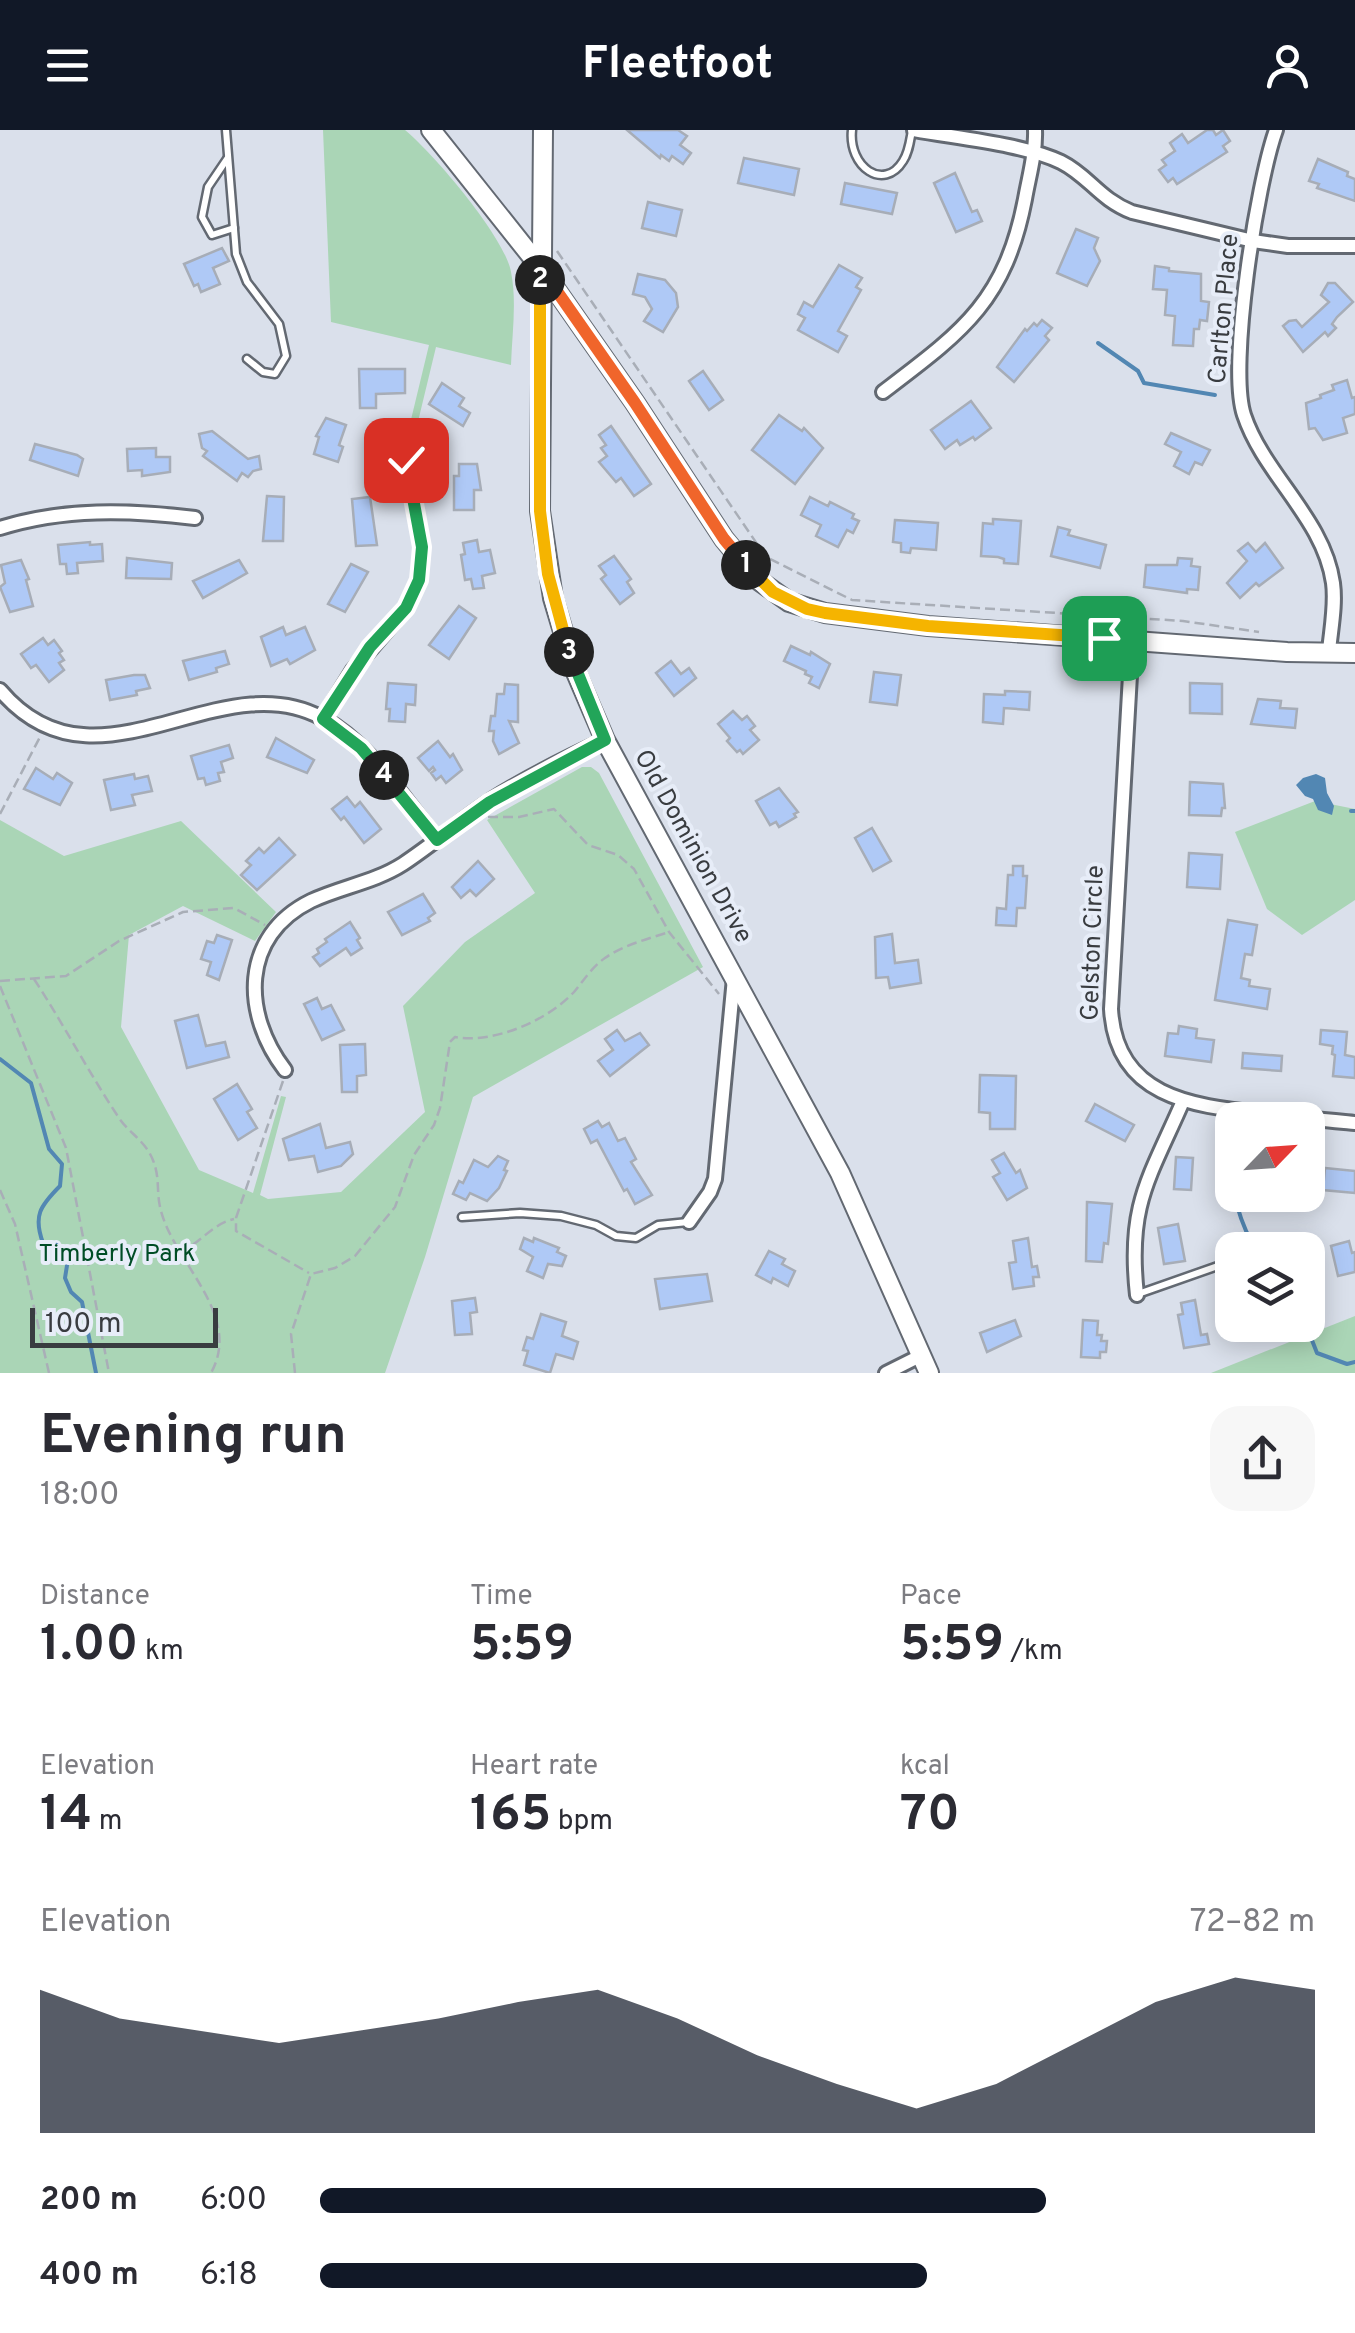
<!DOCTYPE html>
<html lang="en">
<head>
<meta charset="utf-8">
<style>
  :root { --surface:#fff; --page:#f7f7f7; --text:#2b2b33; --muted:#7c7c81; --accent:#111827 }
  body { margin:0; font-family:Overpass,sans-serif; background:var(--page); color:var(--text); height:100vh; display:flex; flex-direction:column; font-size:38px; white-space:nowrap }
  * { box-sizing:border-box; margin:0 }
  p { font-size:32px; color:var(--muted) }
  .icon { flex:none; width:55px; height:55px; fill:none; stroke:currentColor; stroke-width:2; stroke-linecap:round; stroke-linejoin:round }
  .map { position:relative; height:1243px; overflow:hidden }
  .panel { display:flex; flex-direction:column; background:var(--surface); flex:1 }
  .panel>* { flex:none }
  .needle { width:65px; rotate:65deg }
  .fabs { position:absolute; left:1215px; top:972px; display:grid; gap:20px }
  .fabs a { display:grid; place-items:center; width:110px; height:110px; border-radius:20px; background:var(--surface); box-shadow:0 5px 25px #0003; font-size:50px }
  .scale { position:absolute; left:30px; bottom:25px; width:188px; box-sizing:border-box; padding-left:10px; border:5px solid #393c40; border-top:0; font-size:28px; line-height:35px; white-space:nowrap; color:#393c40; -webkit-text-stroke:8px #e7edf8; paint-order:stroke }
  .pin { position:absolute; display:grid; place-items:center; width:85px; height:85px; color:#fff; margin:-42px; border-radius:20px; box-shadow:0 5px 15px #0006 }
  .km { position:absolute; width:50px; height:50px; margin:-25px; border-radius:50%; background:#222; color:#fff; font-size:28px; line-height:50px; text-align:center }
  .round { display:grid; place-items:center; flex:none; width:105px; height:105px; border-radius:30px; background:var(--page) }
  .headline { display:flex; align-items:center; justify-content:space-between; height:170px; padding:0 40px }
  h1 { font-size:55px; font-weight:700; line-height:75px }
  .figures { display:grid; grid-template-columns:repeat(3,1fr); gap:15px; height:170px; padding:10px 40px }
  .figures div { display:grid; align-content:center }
  .figures b { font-size:50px; font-weight:700 }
  .figures small { font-size:28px; font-weight:400 }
  .figures p { font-size:28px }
  .chart { height:280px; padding:20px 40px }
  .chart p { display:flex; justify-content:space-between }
  .chart svg { width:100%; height:180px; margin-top:10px; fill:var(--accent); opacity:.7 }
  ul { padding:0 40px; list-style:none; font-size:32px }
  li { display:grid; grid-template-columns:160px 120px 1fr; align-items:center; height:75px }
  li i { height:25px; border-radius:12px; background:var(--accent) }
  header { display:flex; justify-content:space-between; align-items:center; height:130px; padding:0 40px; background:var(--accent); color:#fff; font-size:45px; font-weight:700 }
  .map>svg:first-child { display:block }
</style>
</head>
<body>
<header><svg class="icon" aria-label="menu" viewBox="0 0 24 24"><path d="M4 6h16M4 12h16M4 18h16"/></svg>Fleetfoot<svg class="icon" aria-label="person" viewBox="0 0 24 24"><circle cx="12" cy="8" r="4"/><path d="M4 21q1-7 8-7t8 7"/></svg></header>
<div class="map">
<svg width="1355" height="1243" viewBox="0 0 1355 1243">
  <rect width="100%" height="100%" fill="#dae0eb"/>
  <g fill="#aad5b6">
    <path d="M323 0H405C433 23 505 107 511 142 517 171 512 205 511 235L436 217 415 304 408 302 429 215 331 192Z"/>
    <path d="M582 637H591L599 643 703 837 473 967 425 1127 385 1243H0V690L64 726 181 691 276 782 255 811 183 776 129 805 121 897 199 1040 253 1063 281 966 286 967 260 1065 268 1069 341 1062 425 982 403 876 465 812 535 763 487 690Z"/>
    <path d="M1315 671 1355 679V770L1302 805 1267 779 1235 702Z"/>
    <path d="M1355 1186V1243H1211Z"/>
  </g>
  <path fill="#5287b3" d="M1316 644 1325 648 1327 663 1334 676 1332 685 1318 680 1313 669 1305 666 1296 655 1303 648Z"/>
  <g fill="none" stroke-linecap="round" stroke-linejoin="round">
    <g stroke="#5287b3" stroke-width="4">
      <path d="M1098 213 1138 241 1144 253 1215 265"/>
      <path d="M1351 681H1355"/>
      <path d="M0 929 31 953 49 1019 62 1034 60 1056C40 1076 33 1086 43 1113H57L69 1123 65 1148 71 1162 82 1172 96 1243"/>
      <path d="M1226 999C1230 1041 1232 1076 1252 1113"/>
      <path d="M1306 1195 1317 1223 1347 1234 1355 1232"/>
    </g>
  </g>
  <g fill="#afc9f6" stroke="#a7adb7" stroke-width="2.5">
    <path d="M627 0H678L687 6 680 15 691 23 683 34 672 26 669 31 661 25 660 28Z"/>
    <path d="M1207 0H1213L1216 5 1223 0 1230 11 1223 16 1227 22 1177 54 1173 48 1168 52 1159 40 1166 35 1162 30 1175 21 1170 13 1182 4 1188 13Z"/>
    <path d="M744 28 799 39 794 65 738 53Z"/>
    <path d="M1318 29 1348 42 1347 46 1355 49V71L1317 58 1319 54 1309 51Z"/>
    <path d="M955 43 972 82 977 80 982 91 956 102 934 53Z"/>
    <path d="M845 53 897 63 892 84 841 74Z"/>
    <path d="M648 72 682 80 676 106 642 98Z"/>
    <path d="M1076 99 1098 108 1094 118 1100 131 1087 156 1057 143Z"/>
    <path d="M222 118 229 131 213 138 220 154 201 162 198 154 194 156 184 134Z"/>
    <path d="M839 135 862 148 856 157 861 160 838 201 847 206 838 222 798 200 805 188 798 184 804 172 813 177Z"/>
    <path d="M1155 136 1169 138V141L1201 144V171L1209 172 1207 191 1200 190 1199 199H1194L1193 216 1173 215 1175 186 1165 185 1167 160 1153 159Z"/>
    <path d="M638 144 665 150 676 163 678 177 663 202 644 191 652 179 645 167 633 164Z"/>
    <path d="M1328 153H1335L1353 172 1337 187 1332 194 1336 198 1328 206 1325 202 1303 222 1283 196 1289 191 1296 190 1302 197 1329 172 1321 165Z"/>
    <path d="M1042 190 1052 198 1045 206 1049 210 1014 252 997 237 1025 199 1027 201 1034 193 1037 196Z"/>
    <path d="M359 239H405V263L376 264V278H360Z"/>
    <path d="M703 241 723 270 709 280 689 251Z"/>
    <path d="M1347 250 1352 268 1355 267V284L1343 288 1347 303 1323 310 1315 298 1309 299 1306 273 1321 268 1320 265 1334 260 1332 255Z"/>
    <path d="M442 253 464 268 459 276 470 283 463 296 429 274Z"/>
    <path d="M971 271 991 298 975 310 973 307 960 315 957 310 945 319 931 300Z"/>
    <path d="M779 285 802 301 804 298 823 318 795 354 752 320Z"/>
    <path d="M326 288 346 295 339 315 343 317 338 332 314 324 319 307 316 306Z"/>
    <path d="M611 296 651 354 634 366 621 348 616 352 599 332 607 326 601 318 606 315 599 305Z"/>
    <path d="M212 301 248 329 259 326 261 339 253 341 248 347 242 343 237 351 203 326 207 321 202 318 199 304Z"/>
    <path d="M1171 303 1210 320 1202 335 1195 332 1189 344 1174 336 1181 322 1165 314Z"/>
    <path d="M35 314 77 325 83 329 78 346 30 330Z"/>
    <path d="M156 318V327H170V342L142 346V340L128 341 127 319Z"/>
    <path d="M459 334H477L481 360H474V380H454V346H459Z"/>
    <path d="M267 366 284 367 283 411H263Z"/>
    <path d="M370 367 377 415 356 416 352 369Z"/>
    <path d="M810 367 828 376 830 372 854 384 852 388 859 391 853 403 847 400 838 417 816 406 821 395 801 385Z"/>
    <path d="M993 389 1021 391 1018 434 1004 433V429L998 427 981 426 983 393 993 394Z"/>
    <path d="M895 390 938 393 936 420 911 418 910 423 901 422V413L893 412Z"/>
    <path d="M1058 397 1070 400 1068 405 1106 415 1100 438 1051 426Z"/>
    <path d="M477 410 479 422 490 420 495 443 482 446 484 458 473 459 471 449 465 450 461 425 465 424 463 413Z"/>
    <path d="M90 412V415L102 414 103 431 77 433 78 443 67 444 66 434H60L58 415Z"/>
    <path d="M1248 413 1256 422 1265 413 1283 438 1259 456 1256 453 1240 468 1227 453 1247 431 1238 421Z"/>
    <path d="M614 426 631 449 627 452 634 463 620 474 601 449 606 445 599 436Z"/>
    <path d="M127 428 172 433 171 449 126 448Z"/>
    <path d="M1178 428 1192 429 1191 436 1200 437 1198 460 1187 459V463L1144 457 1146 435H1177Z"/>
    <path d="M21 430 29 449 26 450 33 476 10 482 0 457 5 453 1 435Z"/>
    <path d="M239 430 247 443 203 468 193 451Z"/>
    <path d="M351 434 368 442 345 482 328 474Z"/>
    <path d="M459 476 476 488 449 529 429 515Z"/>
    <path d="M283 497 286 505 305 497 315 520 290 534 287 529 271 536 261 507Z"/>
    <path d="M43 508 48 515 54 510 62 521 59 523 64 530 59 533 64 540 49 552 36 535 31 538 21 524Z"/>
    <path d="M791 516 810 525 811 522 830 534 819 558 809 553 812 547 805 544 806 541 784 531Z"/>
    <path d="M225 521 229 534 216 538 217 542 189 550 183 531Z"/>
    <path d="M671 531 681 544 689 538 696 548 674 566 656 543Z"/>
    <path d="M874 542 901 545 897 575 870 572Z"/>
    <path d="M134 545H145L150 558 136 561 137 565 110 570 106 550Z"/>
    <path d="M388 553 416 555 415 575 406 574 405 592 389 591 390 579H386Z"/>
    <path d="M1190 553 1222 554V584L1190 583Z"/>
    <path d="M505 554 518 555V592L509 591 519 613 499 624 493 611 494 601H489L491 586H495L497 564H504Z"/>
    <path d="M1005 561 1030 562 1029 580 1004 578 1003 594 983 592 984 564 1005 565Z"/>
    <path d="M1258 569 1281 571 1280 578 1297 579 1295 598 1251 594Z"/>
    <path d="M733 581 742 590 747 586 755 596 750 600 759 610 743 624 740 620 737 622 727 611 730 608 718 594Z"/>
    <path d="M276 608 314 630 307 643 267 627Z"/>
    <path d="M438 611 450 627 453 624 462 640 446 653 441 646 436 650 431 643 435 640 433 637 429 641 418 628Z"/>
    <path d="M229 615 233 628 221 632 224 642 218 643 220 651 206 655 204 648 198 649 191 626Z"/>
    <path d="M36 638 53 649 57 643 72 653 60 675 24 659Z"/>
    <path d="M134 644 135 649 148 646 152 661 132 665 135 675 111 680 104 650Z"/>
    <path d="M1190 652 1223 654 1225 678H1222L1221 686 1189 685Z"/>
    <path d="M779 658 798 682 794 684 796 687 779 697 776 692 770 695 756 671Z"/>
    <path d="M347 667 355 677 360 672 381 699 364 713 344 687 341 690 332 679Z"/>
    <path d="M872 698 891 731 873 741 855 708Z"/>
    <path d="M279 708 295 725 257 760 241 745 251 735 246 731 259 718 264 723Z"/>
    <path d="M1189 723 1222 725 1220 759 1187 757Z"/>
    <path d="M478 731 494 749 476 766 470 760 461 768 452 757Z"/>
    <path d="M1013 736H1023V746H1027L1025 778H1017L1016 796 996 795 997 778 1006 779 1008 745H1013Z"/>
    <path d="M423 764 435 783 428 788 430 791 402 805 388 782Z"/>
    <path d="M1228 790 1257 795 1252 825 1245 824 1241 848 1250 850 1249 856 1270 859 1267 879 1215 870Z"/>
    <path d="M350 792 360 808 357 810 362 818 351 825 346 818 320 836 313 827 319 823 317 819 327 812 325 809Z"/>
    <path d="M892 804 895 833 918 830 921 853 890 858 888 847 876 848 875 807Z"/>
    <path d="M217 805 232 810 219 850 207 845 211 832 201 829 207 811 214 813Z"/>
    <path d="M317 868 322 879 331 875 344 900 322 910 304 874Z"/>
    <path d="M198 885 206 916 225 912 229 927 187 938 175 891Z"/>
    <path d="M1179 896 1197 899 1196 908 1214 910 1211 932 1165 926 1168 903 1178 904Z"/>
    <path d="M617 900 625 911 640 903 649 915 610 946 598 931 613 920 605 909Z"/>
    <path d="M1321 900 1347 902 1345 925 1355 927V948L1333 946 1335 925 1332 924 1333 916 1320 914Z"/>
    <path d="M365 914 366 945 357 946V962H342L340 915Z"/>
    <path d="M1243 923 1282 926 1281 941 1242 938Z"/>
    <path d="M980 945 1016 946 1015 999H990V983L979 982Z"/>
    <path d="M237 954 252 979 247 982 257 998 238 1010 214 969Z"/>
    <path d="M1095 974 1134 995 1125 1011 1086 991Z"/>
    <path d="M598 991 602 997 609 993 618 1011 625 1008 636 1029 631 1032 652 1065 635 1074 627 1059 624 1061 597 1010 591 1013 584 999Z"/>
    <path d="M320 994 326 1018 350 1012 353 1024 341 1036 318 1042 314 1026 289 1030 283 1009Z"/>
    <path d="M1004 1023 1016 1043 1020 1040 1027 1058 1007 1070 993 1047 1000 1043 992 1030Z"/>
    <path d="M498 1026 508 1031 504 1040 507 1041 499 1058 487 1071 470 1063 466 1070 453 1064 459 1051 463 1053 474 1030 488 1037Z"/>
    <path d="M1176 1027 1193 1028 1191 1060 1174 1059Z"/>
    <path d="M1325 1038 1355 1041V1063L1323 1060Z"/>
    <path d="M1087 1072 1112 1074 1108 1114 1104 1113 1102 1132 1086 1131Z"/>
    <path d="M1178 1094 1185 1131 1164 1134 1158 1098Z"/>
    <path d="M524 1108 533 1112 534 1108 559 1118 557 1122 566 1126 562 1136 548 1134 543 1148 527 1141 533 1127 520 1119Z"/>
    <path d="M1028 1108 1032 1137 1037 1136 1039 1147H1033L1034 1156 1013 1159 1009 1133 1016 1132 1013 1111Z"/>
    <path d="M1349 1111 1352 1123 1355 1122V1142L1338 1146 1331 1116Z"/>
    <path d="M769 1121 785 1129 782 1134 795 1141 788 1156 773 1148 771 1153 756 1145Z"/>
    <path d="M707 1144 712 1171 660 1179 655 1149Z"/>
    <path d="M475 1168 477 1182 470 1183 472 1204 455 1205 452 1171Z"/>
    <path d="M1195 1170 1201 1205 1207 1204 1209 1214 1184 1218 1178 1185 1183 1184 1181 1173Z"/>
    <path d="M541 1184 566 1192 562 1206 578 1212 573 1229 556 1224 550 1243 524 1235 528 1221 523 1220 527 1207 533 1209Z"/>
    <path d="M1015 1190 1021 1206 987 1222 980 1203Z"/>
    <path d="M1083 1190 1098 1191 1097 1205H1102L1101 1211H1107L1106 1222H1100V1228L1081 1227Z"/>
  </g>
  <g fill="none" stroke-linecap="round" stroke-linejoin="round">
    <defs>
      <g id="lane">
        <path d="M226 0 236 124 247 152 279 194 286 226 275 244 263 242 247 229"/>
        <path d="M852 0C848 37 884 62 903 31 909 22 910 11 912 0"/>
        <path d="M227 29 208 57 202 87 212 105 234 98"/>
        <path d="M462 1087 520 1083 561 1086 596 1095 616 1106 636 1108 658 1095 688 1092"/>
        <path d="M1253 1120C1268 1113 1285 1112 1300 1120"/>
        <path d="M1308 1124 1309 1125"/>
        <path d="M1138 1164 1232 1131"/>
      </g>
      <g id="street">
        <path d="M914 0C957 8 1023 14 1061 32 1089 46 1099 69 1132 82L1253 111 1288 116H1355"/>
        <path d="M1276 0C1257 53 1228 236 1244 285 1264 345 1324 389 1333 453 1336 475 1331 499 1329 521"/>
        <path d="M883 262C962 202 1005 172 1025 69 1029 46 1036 23 1035 0"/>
        <path d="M0 398C64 378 129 380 195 388"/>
        <path d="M1132 510 1111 879C1116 966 1190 976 1261 983 1292 987 1324 990 1355 993"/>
        <path d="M0 560C96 674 217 531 322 588 371 614 402 668 437 709"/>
        <path d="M323 589 353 540 406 478 419 450 422 417 406 330"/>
        <path d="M285 940C242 884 240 806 311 771 341 757 375 752 403 734 433 714 460 691 490 671 526 648 566 628 605 610"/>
        <path d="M689 1092 710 1062 715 1049 734 848"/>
        <path d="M1137 1165C1127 1075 1149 1049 1183 971"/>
        <path d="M886 1243 922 1225"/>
      </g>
      <g id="secondary">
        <path d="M431 0 540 137 635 273 724 409 758 450 789 472 825 483 928 496 1287 522 1355 523"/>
        <path d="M543 0 540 381 553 468 574 538 605 610 840 1043 929 1243"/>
      </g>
    </defs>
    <use href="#lane" stroke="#636972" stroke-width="11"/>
    <use href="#street" stroke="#636972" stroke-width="18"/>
    <use href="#secondary" stroke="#636972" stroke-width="22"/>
    <g stroke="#a9aeb7" stroke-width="2.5" stroke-dasharray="10 5" stroke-linecap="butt">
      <path d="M557 121 766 427 852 470 1183 491 1259 502"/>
      <path d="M0 684 41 605"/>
      <path d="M488 687H519L554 679 588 715 618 725 634 739 669 802 719 864"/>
      <path d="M34 849C64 895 89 943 119 988 127 1000 141 1009 149 1022 162 1045 155 1059 161 1081 175 1134 243 1185 211 1243"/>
      <path d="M0 851 66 846 119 811 183 782 234 778 265 795"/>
      <path d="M0 856 66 1018 109 1243"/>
      <path d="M283 951 236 1088V1101L309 1143"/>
      <path d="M0 1060 15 1094 49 1243"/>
      <path d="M180 1122C201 1113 212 1094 234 1089"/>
      <path d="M295 1243 291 1204 311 1144 335 1138 355 1126 395 1077 414 1025 434 995 440 978 450 912 455 907C493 914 547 891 574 862 584 850 592 837 605 828 623 815 648 809 669 802"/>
    </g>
    <use href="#lane" stroke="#fff" stroke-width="6"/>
    <use href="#street" stroke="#fff" stroke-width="12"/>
    <use href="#secondary" stroke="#fff" stroke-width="18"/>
  </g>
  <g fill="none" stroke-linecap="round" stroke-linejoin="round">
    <defs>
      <path id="split-1" d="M746 435 773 462 807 479 825 483 928 496 1104 508"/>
      <path id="split-2" d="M540 150V137L635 273 724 409 746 435"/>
      <path id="split-3" d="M540 150V381L548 444 569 522"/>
      <path id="split-4" d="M384 645 437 710 490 672 605 610 569 522"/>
      <path id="split-5" d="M384 645 361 618 323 589 370 517 406 478 419 450 422 417 406 330"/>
    </defs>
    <use href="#split-1" stroke="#fff" stroke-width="20"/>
    <use href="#split-2" stroke="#fff" stroke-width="20"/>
    <use href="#split-3" stroke="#fff" stroke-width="20"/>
    <use href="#split-4" stroke="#fff" stroke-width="20"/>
    <use href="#split-5" stroke="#fff" stroke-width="20"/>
    <use href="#split-1" stroke="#f5b400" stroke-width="12"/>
    <use href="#split-2" stroke="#f0652b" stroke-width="12"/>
    <use href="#split-3" stroke="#f5b400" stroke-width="12"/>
    <use href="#split-4" stroke="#22a559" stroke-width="12"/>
    <use href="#split-5" stroke="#22a559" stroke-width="12"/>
  </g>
  <g text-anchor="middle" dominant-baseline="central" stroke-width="8" stroke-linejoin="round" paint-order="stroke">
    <g font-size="25" fill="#393c40" stroke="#e7edf8">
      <text transform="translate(1225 179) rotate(-85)">Carlton Place</text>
      <text transform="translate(692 717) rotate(61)">Old Dominion Drive</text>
      <text transform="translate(1094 813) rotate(-88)">Gelston Circle</text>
    </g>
    <g font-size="25" fill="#004d26" stroke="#e7edf8">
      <text x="117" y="1125">Timberly Park</text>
    </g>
  </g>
</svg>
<div class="fabs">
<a><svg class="needle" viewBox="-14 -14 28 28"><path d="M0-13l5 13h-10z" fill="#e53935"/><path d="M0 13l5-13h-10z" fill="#7c7c81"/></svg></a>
<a><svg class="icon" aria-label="layers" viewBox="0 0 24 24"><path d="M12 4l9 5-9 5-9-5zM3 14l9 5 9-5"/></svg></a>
</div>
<div class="scale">100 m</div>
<div class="pin" style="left:1104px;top:508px;background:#1e9e55"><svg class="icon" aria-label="arrive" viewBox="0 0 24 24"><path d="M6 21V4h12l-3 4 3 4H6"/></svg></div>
<div class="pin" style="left:406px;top:330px;background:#d93025"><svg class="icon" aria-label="check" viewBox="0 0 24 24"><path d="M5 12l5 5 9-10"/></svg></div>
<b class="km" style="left:746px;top:435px">1</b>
<b class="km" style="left:540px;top:150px">2</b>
<b class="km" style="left:569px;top:522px">3</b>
<b class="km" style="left:384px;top:645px">4</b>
</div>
<section class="panel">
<div class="headline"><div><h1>Evening run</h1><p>18:00</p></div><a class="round"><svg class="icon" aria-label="share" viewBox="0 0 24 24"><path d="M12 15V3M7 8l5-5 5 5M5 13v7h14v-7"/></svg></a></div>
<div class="figures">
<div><p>Distance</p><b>1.00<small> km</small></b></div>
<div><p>Time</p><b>5:59</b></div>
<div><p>Pace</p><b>5:59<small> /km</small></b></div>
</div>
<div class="figures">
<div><p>Elevation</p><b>14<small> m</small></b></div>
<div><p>Heart rate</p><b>165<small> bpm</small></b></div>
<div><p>kcal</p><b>70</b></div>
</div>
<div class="chart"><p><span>Elevation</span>72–82 m</p>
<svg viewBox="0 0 160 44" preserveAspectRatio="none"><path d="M0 44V9L10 16L20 19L30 22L40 19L50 16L60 12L70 9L80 16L90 25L100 32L110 38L120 32L130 22L140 12L150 6L160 9V44z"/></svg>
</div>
<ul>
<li><b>200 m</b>6:00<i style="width:73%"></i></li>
<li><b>400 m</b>6:18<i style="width:61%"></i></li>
</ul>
</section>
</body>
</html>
